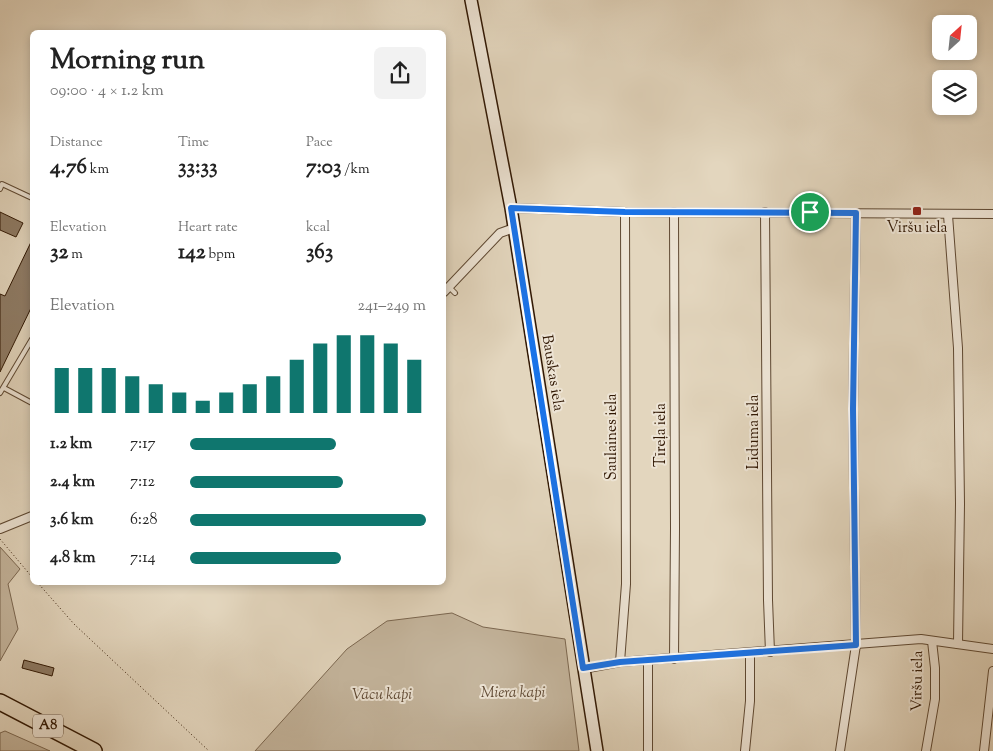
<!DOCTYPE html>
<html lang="en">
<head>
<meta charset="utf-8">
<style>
  :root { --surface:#fff; --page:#f2f2f2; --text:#222; --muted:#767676; --accent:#0f766e }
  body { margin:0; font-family:"Sorts Mill Goudy",serif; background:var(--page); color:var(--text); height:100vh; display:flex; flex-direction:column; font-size:19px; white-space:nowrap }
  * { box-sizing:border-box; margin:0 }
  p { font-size:16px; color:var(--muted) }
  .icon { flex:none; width:28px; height:28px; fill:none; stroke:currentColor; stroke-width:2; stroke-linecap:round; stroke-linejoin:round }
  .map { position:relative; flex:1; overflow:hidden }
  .sheet { position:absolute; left:30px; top:30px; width:416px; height:555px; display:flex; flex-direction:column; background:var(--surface); border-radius:8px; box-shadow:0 2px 8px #0003 }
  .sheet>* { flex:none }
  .needle { width:32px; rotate:27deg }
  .fabs { position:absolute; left:932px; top:15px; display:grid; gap:10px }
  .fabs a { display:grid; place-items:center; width:45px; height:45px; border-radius:8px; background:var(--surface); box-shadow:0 2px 8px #0003; font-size:25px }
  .pin { position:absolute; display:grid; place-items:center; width:42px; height:42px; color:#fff; margin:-21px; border:2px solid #fff; border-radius:50%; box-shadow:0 1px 5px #0007 }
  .round { display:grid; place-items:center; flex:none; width:52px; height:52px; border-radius:8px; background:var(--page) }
  .summary { display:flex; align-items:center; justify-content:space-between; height:85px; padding:0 20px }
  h1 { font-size:28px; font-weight:800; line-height:38px }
  .figures { display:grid; grid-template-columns:repeat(3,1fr); gap:8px; height:85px; padding:5px 20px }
  .figures div { display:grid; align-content:center }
  .figures b { font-size:21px; font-weight:800 }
  .figures small { font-size:14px; font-weight:400 }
  .figures p { font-size:14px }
  .chart { height:140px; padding:10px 20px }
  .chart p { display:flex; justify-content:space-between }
  .chart svg { width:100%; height:90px; margin-top:5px; stroke:var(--accent); stroke-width:6 }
  ul { padding:0 20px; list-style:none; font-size:16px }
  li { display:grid; grid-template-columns:80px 60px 1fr; align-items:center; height:38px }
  li i { height:12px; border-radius:6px; background:var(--accent) }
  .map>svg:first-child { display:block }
</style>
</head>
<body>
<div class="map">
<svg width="993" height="751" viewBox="0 0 993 751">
  <rect width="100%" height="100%" fill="#e3d6be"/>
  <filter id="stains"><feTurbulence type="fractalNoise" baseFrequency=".004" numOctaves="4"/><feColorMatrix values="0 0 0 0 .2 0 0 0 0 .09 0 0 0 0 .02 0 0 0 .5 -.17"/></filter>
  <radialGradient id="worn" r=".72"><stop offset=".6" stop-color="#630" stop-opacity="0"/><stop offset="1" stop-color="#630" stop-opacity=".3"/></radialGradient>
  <g fill="#c5b69e" stroke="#7b6751">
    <path d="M0 547 20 569 8 584 18 629 0 661Z"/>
    <path d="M452 613 483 627 565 639 579 751H255L347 649 387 621Z"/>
    <path d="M5 731 50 751H0V733Z"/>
  </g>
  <g fill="#8e7b65" stroke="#311804">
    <path d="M0 212 23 223 16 237 0 230Z"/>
    <path d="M32 240V306L0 372V294L5 296Z"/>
    <path d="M24 660 54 668 52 676 22 668Z"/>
  </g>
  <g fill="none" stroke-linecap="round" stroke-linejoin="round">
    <defs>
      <g id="lane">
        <path d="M0 189 2 184 32 198"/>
        <path d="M449 287 455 293"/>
        <path d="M4 388 32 403"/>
        <path d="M0 393 32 339"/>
      </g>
      <g id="street">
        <path d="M511 208 625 212 993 214"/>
        <path d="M674 212 675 528 674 659"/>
        <path d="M765 212 768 600 770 652"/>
        <path d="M948 215 958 348 960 504 958 644"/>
        <path d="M444 292 500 233 514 228"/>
        <path d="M0 529 32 516"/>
        <path d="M620 662 626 584 625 212"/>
        <path d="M583 669 620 662 921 639 993 649"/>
        <path d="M648 751V660"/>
        <path d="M745 751 750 701V653"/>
        <path d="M840 751 856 645 853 409 856 213"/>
        <path d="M926 751 935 699V668L932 641"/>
        <path d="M984 751 993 671"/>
      </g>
      <path id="secondary" d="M471 0 511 208 597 751"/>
      <path id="highway" d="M0 702 94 751"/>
    </defs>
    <use href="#lane" stroke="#5e4832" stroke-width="6"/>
    <use href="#street" stroke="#5e4832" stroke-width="10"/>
    <use href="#secondary" stroke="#311804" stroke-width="14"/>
    <use href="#highway" stroke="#311804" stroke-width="18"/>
    <g stroke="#311804" stroke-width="1" stroke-dasharray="1 2.5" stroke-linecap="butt">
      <path d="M0 539 32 577"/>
      <path d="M37 582 74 624 209 751"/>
    </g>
    <use href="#lane" stroke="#ede4d5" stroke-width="4"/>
    <use href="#street" stroke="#ede4d5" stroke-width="8"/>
    <use href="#secondary" stroke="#ede4d5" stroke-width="11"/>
    <use href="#highway" stroke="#e3d6be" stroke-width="15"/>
  </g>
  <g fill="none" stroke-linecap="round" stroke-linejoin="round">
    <defs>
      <path id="route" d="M511 208 625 212 856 213 853 409 856 645 620 662 583 668Z"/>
    </defs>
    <use href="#route" stroke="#fff" stroke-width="10"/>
    <use href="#route" stroke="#1a73e8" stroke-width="6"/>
  </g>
  <rect fill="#8f2418" stroke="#ede4d5" stroke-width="2" x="912" y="206" width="10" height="10" rx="2.5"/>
  <g text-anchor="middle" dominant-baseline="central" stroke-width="4" stroke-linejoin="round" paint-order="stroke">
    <rect fill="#ede4d5" stroke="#695543" stroke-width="1" x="33" y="714.5" width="30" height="23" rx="4"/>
    <g font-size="14" font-weight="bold" fill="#311804">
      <text x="48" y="726">A8</text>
    </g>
    <g font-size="15" fill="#311804" stroke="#ede4d5">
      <text x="917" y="228">Viršu iela</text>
    </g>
    <g font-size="15" fill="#311804" stroke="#ede4d5">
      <text transform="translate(552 373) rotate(81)">Bauskas iela</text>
      <text transform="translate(754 432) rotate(-90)">Līduma iela</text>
      <text transform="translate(661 435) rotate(-90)">Tīreļa iela</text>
      <text transform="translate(612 437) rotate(-90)">Saulaines iela</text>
      <text transform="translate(918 681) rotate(-89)">Viršu iela</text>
    </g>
    <g font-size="15" font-style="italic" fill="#5d4732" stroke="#ede4d5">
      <text x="513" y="693">Miera kapi</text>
      <text x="382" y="695">Vācu kapi</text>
    </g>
  </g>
  <rect width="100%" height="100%" filter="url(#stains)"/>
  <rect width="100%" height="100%" fill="url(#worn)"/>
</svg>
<div class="fabs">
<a><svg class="needle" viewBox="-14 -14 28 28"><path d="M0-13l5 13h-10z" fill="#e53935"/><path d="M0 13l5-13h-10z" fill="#767676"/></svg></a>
<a><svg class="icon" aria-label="layers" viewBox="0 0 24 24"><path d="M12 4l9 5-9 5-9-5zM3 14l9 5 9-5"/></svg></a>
</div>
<div class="pin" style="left:810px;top:212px;background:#1e9e55"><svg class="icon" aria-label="arrive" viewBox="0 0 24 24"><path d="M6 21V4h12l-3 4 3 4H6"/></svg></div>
<section class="sheet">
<div class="summary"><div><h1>Morning run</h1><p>09:00 · 4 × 1.2 km</p></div><a class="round"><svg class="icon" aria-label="share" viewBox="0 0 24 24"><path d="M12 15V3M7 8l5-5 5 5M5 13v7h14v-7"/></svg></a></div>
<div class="figures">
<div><p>Distance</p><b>4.76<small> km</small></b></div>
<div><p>Time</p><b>33:33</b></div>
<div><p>Pace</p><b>7:03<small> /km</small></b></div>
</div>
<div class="figures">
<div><p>Elevation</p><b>32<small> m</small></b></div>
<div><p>Heart rate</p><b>142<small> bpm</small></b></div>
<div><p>kcal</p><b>363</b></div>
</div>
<div class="chart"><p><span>Elevation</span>241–249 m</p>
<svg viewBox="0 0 160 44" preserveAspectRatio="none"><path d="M5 44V22M15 44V22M25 44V22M35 44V26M45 44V30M55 44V34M65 44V38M75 44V34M85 44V30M95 44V26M105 44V18M115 44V10M125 44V6M135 44V6M145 44V10M155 44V18"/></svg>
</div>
<ul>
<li><b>1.2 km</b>7:17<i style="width:62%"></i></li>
<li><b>2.4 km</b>7:12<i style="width:65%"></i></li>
<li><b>3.6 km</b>6:28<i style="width:100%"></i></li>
<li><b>4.8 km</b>7:14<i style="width:64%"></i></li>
</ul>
</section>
</div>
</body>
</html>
